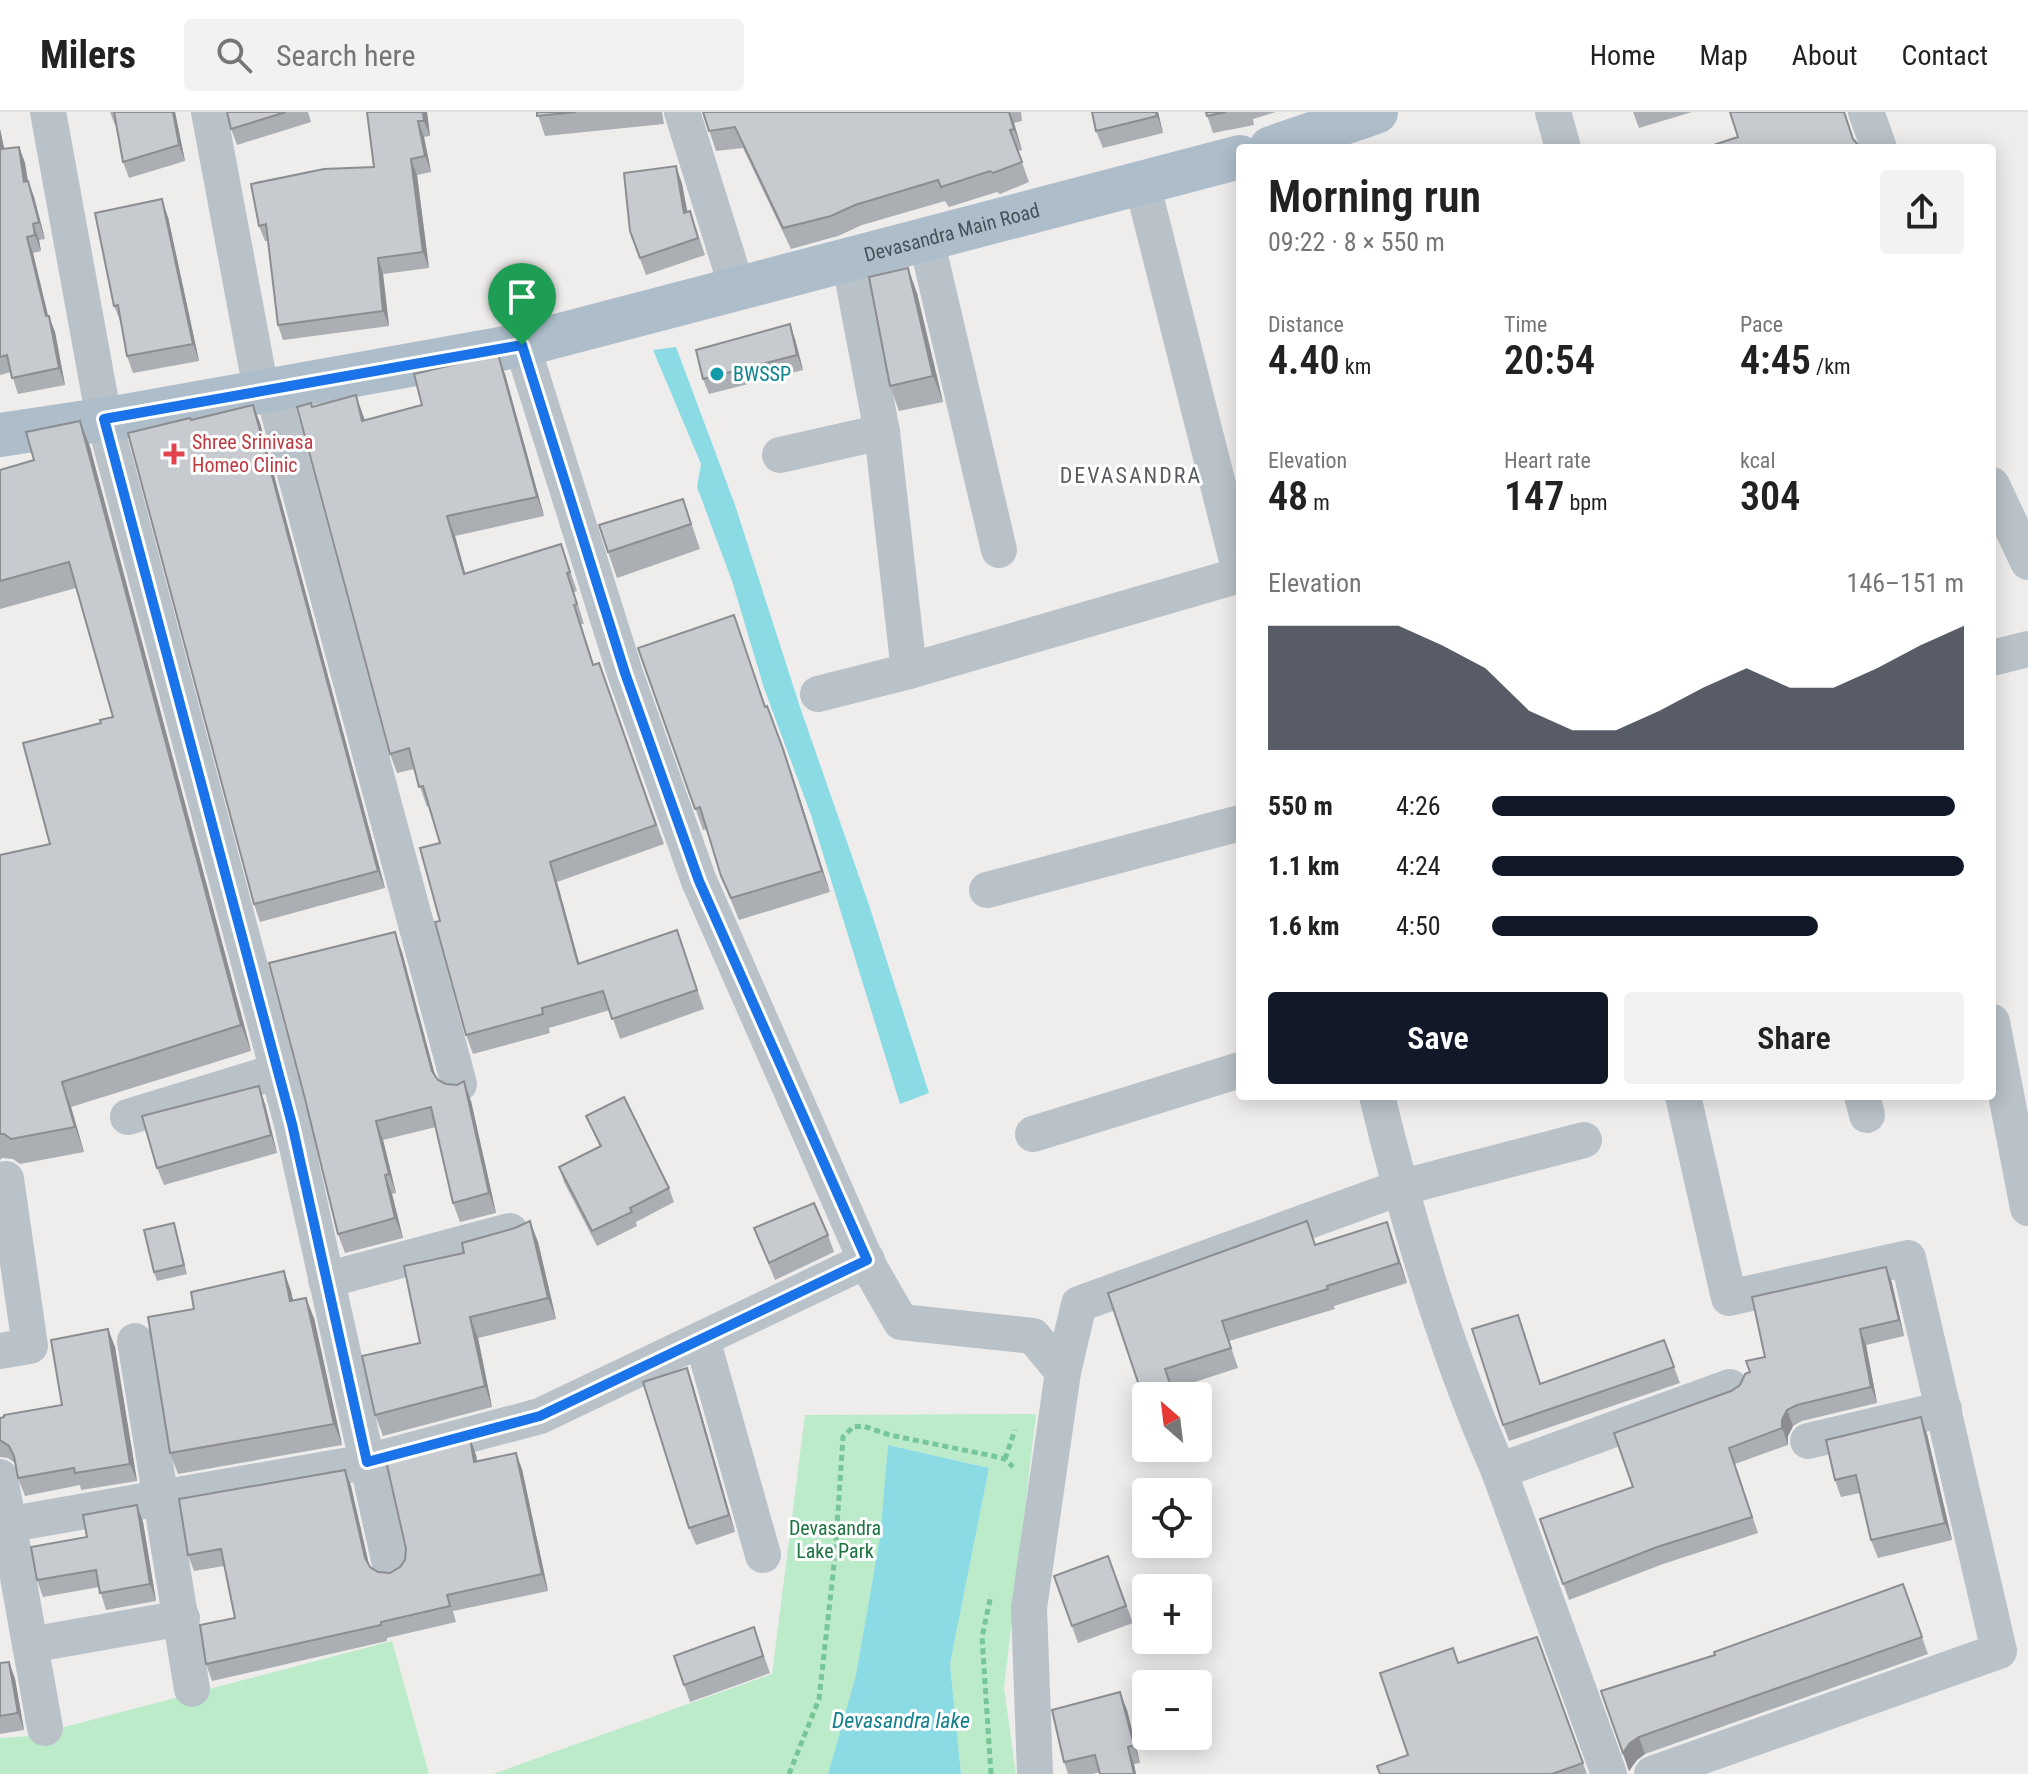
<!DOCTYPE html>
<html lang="en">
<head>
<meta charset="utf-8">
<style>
  :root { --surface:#fff; --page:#f2f2f2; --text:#222; --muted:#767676; --line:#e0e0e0; --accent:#111827 }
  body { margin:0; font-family:"Roboto Condensed",sans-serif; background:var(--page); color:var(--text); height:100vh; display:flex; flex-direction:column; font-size:30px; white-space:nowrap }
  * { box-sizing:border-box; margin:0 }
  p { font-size:26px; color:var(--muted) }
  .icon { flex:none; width:44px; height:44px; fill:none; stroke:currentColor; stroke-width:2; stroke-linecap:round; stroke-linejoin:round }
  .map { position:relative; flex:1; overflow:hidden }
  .drawer { position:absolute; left:1236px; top:32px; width:760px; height:956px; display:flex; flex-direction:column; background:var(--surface); border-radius:8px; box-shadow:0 4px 20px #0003 }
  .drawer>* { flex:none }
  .needle { width:52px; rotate:332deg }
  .tools { position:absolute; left:1132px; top:1270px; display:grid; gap:16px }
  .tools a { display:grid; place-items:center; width:80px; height:80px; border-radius:8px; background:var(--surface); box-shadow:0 4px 20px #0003; font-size:40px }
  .pin { position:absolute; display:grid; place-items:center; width:68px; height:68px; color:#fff; margin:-82px -34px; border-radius:50% 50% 50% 0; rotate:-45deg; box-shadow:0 0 8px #0007 }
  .pin .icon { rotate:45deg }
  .round { display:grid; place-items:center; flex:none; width:84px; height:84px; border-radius:8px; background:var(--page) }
  .headline { display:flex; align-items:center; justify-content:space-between; height:136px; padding:0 32px }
  h1 { font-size:44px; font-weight:600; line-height:60px }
  .metrics { display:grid; grid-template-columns:repeat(3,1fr); gap:12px; height:136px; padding:8px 32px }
  .metrics div { display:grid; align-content:center }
  .metrics b { font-size:40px; font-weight:600 }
  .metrics small { font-size:22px; font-weight:400 }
  .metrics p { font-size:22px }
  .chart { height:224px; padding:16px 32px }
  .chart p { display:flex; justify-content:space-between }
  .chart svg { width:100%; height:144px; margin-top:8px; fill:var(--accent); opacity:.7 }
  .button { display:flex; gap:16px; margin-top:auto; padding:16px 32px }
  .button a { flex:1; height:92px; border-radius:8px; background:var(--accent); color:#fff; font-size:32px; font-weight:600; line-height:92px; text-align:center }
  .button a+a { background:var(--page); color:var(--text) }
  ul { padding:0 32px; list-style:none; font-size:26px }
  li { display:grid; grid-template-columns:128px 96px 1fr; align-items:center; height:60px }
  li i { height:20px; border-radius:10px; background:var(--accent) }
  header { display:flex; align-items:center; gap:48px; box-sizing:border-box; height:112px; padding:0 40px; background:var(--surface); border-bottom:2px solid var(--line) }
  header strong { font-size:38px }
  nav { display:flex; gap:44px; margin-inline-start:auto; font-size:28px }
  .search { width:560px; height:72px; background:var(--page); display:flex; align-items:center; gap:20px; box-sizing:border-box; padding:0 28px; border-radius:8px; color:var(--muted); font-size:30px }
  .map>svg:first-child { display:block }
</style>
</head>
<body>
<header>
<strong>Milers</strong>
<div class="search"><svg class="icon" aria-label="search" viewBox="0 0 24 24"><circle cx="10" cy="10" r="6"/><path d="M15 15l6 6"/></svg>Search here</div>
<nav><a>Home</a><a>Map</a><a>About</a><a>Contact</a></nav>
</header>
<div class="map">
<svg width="2028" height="1662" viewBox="0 0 2028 1662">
  <rect width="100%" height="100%" fill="#efecec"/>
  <g fill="#bcebca">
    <path d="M1036 1302 1004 1576 1016 1662H961L950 1552 989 1356 888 1333 880 1425 856 1563 828 1662H493L772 1562 805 1303Z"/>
    <path d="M392 1529 429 1662H0V1626L30 1624Z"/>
  </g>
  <g fill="#8bdbe5">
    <path d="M676 235 735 393 800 595 869 793 929 981 900 992 811 703 764 576 732 469 697 375 701 352 653 238Z"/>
    <path d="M888 1333 989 1356 950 1552 961 1662H828L856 1563 880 1425Z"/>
  </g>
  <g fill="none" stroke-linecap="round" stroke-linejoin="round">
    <g stroke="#76c698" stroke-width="5" stroke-dasharray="6 4" stroke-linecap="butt">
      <path d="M1005 1347 1015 1318"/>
      <path d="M789 1662 819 1587 835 1444 843 1325 853 1315 863 1314 890 1323 993 1344 1005 1347 1013 1355"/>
      <path d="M991 1662 982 1525 991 1483"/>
    </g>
    <g stroke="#b8c2c8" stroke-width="36">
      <path d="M48 0 104 307 292 1012 391 1457"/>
      <path d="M209 0 261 278"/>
      <path d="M682 0 737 176"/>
      <path d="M1553 0 1563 36"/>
      <path d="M1866 0 1879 36"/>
      <path d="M1142 71 1240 460"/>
      <path d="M926 127 999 438"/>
      <path d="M849 147 882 320 909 559"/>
      <path d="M522 233 625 561 699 769 868 1153 901 1210 1033 1224 1063 1260 1029 1496 1035 1662"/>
      <path d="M272 276 459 972"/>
      <path d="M780 343 882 320"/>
      <path d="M1992 373 2028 450"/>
      <path d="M1992 546 2028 537"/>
      <path d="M818 582 909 559 1240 463"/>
      <path d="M987 778 1240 711"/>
      <path d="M1992 910 2028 1096"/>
      <path d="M1377 984C1408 1112 1446 1239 1499 1359L1730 1275"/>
      <path d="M1862 984 1867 1003"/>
      <path d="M128 1005 278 959"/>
      <path d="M1033 1022 1240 958"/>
      <path d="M326 1168 510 1119"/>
      <path d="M702 1227 763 1443"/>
      <path d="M135 1229 192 1577"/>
      <path d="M0 1239 30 1234 6 1067"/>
      <path d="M1063 1260 1079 1192 1399 1076 1584 1028"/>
      <path d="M1808 1329 1944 1297"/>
      <path d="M1499 1359 1609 1662"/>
      <path d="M0 1365 45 1616"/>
      <path d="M0 1414 367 1350 540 1304 867 1148"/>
      <path d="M30 1533 182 1506"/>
      <path d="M1652 1662 1999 1539 1908 1146 1729 1186 1683 984"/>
    </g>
    <g stroke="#adbeca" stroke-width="44">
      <path d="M1271 36 1376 0"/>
      <path id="s1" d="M0 323 120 305 522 233 1240 45"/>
    </g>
  </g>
  <g fill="#abaeb2">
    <path d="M110 0H175L185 49 129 66 123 50 116 13H115Z"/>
    <path d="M227 0H308L311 10 237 33 231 17Z"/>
    <path d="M367 0H427L430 24 424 25 431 60 417 63 429 156 383 162 389 214 283 228 278 213 268 129H265L259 114 374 55Z"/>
    <path d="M537 0H662L664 12 545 24Z"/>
    <path d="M703 0H1021L1022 9 1014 11 1022 38 1018 39 1029 70 1000 82 997 80 949 95 945 89 862 113 838 124 791 137 743 36 716 39Z"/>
    <path d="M1092 0H1158L1163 21 1103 36 1096 19Z"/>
    <path d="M1206 0H1276L1253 7 1254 13 1213 21Z"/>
    <path d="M1633 0H1692L1639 16Z"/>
    <path d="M0 17 4 37 19 35 25 51 28 69 34 85 45 127 39 128 41 139 33 141 48 204 55 220 65 273 18 282 11 260 0 263Z"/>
    <path d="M676 54 682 72 687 100 696 116 705 143 646 163 630 119Z"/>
    <path d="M168 105 199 249 133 261 127 244 121 211 114 194Z"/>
    <path d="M917 181 943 290 899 299 890 274Z"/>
    <path d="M795 227 803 258 709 282 703 267Z"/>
    <path d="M505 262 544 404 455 424 465 462 561 432 577 479 574 480 584 512H581L594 553 599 551 664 732 557 770 579 852 677 818 704 897 620 927 610 898 549 916 550 921 473 942 466 923 440 809V731L429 694 427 695 414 657 397 661 390 642 312 295 363 303 365 308 422 293Z"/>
    <path d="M253 293 260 311 385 776 260 810 254 792 191 308Z"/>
    <path d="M80 309 90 335 251 939 71 995 84 1040 20 1052 13 1047 2 1046 0 1048V743L50 732 101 611 113 605 76 476 0 497V358L34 348Z"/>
    <path d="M683 387 700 437 617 466 608 440Z"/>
    <path d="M638 536 765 595 791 659 830 780 739 808 721 764 707 717 703 718Z"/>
    <path d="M402 840 435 964 438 968 471 989 496 1101 460 1110 453 1091 436 1015 383 1028 396 1081 392 1082 403 1126 345 1141 338 1122Z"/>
    <path d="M265 992 277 1041 164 1073 157 1056Z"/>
    <path d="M586 1004 669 1076 674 1090 636 1110 637 1114 597 1134 564 1070 559 1055 600 1035Z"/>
    <path d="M1387 1110 1407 1171 1334 1194 1335 1197 1229 1229 1238 1256 1173 1277 1108 1181 1316 1132Z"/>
    <path d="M174 1111 187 1162 157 1169 154 1160Z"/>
    <path d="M754 1116 828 1123 834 1140 775 1168Z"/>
    <path d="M538 1130 556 1207 478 1226 492 1295 383 1324 375 1303 420 1231Z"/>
    <path d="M1886 1155 1892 1171 1904 1224 1866 1233 1877 1291 1802 1309 1793 1314 1788 1324V1333L1735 1352 1758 1421 1663 1452 1569 1488 1540 1407 1633 1375 1731 1279 1740 1273 1765 1245Z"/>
    <path d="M284 1159 293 1189 314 1206 342 1333 178 1362 170 1341 194 1197Z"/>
    <path d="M108 1217 115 1235 137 1369 81 1378 80 1373 25 1384 18 1366 15 1351 8 1346 0 1345V1306L62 1293Z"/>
    <path d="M1524 1219 1541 1272 1664 1228 1680 1271 1509 1329 1503 1313Z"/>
    <path d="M693 1273 735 1420 696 1433 689 1416Z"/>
    <path d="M1927 1322 1952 1428 1878 1446 1871 1428 1860 1381 1841 1385 1835 1368Z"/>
    <path d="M1160 1336H1192L1193 1340 1165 1349Z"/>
    <path d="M476 1343 477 1349 522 1357 548 1479 453 1499 456 1510 387 1526V1529L212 1569 206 1552 235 1506 224 1454 194 1459 188 1443 345 1358 351 1374 369 1452 370 1455 378 1460 390 1461 400 1455Z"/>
    <path d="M143 1410 156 1489 106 1498 99 1475 43 1485 37 1468 87 1425Z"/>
    <path d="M1108 1444 1133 1511 1078 1531 1054 1464Z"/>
    <path d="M1903 1472 1928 1542 1645 1642 1637 1648 1629 1659 1601 1579 1715 1543Z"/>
    <path d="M754 1515 770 1561 690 1590 674 1544Z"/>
    <path d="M1537 1525 1587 1662H1380L1408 1643 1459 1551Z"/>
    <path d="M9 1550 15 1567 24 1618 0 1622V1551Z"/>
    <path d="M1127 1598 1140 1651 1134 1652 1136 1662H1100V1660L1093 1662H1068L1064 1650Z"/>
  </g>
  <g fill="#8b8d91">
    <path d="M173 0H175L185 49 179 33Z"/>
    <path d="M423 0H427L430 24 424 9Z"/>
    <path d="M1009 0 1014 11 1022 38 1014 17Z"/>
    <path d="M1156 0H1158L1163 21Z"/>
    <path d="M418 9 424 25 431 60 425 44Z"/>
    <path d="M0 17 8 54 0 28Z"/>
    <path d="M19 35 25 51 30 86 24 70Z"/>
    <path d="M411 47 417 63 429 156 423 140Z"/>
    <path d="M676 54 682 72 691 118 684 101Z"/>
    <path d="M28 69 34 85 45 127 39 110Z"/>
    <path d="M162 87 168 105 199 249 193 232Z"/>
    <path d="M33 112 39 128 41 139 35 123Z"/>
    <path d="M27 125 33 141 50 212 49 204 55 220 65 273 59 256Z"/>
    <path d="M378 146 383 162 389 214 383 199Z"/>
    <path d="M908 156 917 181 943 290 933 264Z"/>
    <path d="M790 212 795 227 803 258 797 243Z"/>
    <path d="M498 242 505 262 544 404 537 385Z"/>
    <path d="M356 283 363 303 370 329 362 309Z"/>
    <path d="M253 293 260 311 385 776 378 759Z"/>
    <path d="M80 309 90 335 251 939 241 913Z"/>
    <path d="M447 404 455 424 471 482 464 462Z"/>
    <path d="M783 637 791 659 830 780 822 759Z"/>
    <path d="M550 750 557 770 585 872 578 852Z"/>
    <path d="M395 820 402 840 439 978 432 959Z"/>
    <path d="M464 969 471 989 496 1101 489 1081Z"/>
    <path d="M62 970 71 995 84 1040 75 1015Z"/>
    <path d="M259 974 265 992 277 1041 271 1023Z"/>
    <path d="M376 1009 383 1028 396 1081 389 1062Z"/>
    <path d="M385 1063 392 1082 403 1126 395 1106Z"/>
    <path d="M530 1109 538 1130 556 1207 548 1186Z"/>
    <path d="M1387 1110 1394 1130 1407 1171 1399 1151Z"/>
    <path d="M1886 1155 1892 1171 1904 1224 1899 1208Z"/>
    <path d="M284 1159 291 1179 298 1210 290 1189Z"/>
    <path d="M306 1186 314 1206 342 1333 334 1312Z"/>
    <path d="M470 1205 478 1226 492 1295 485 1274Z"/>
    <path d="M108 1217 115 1235 137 1369 130 1352Z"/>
    <path d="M1860 1217 1866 1233 1877 1291 1871 1275Z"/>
    <path d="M687 1256 693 1273 735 1420 729 1403Z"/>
    <path d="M1787 1298 1793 1314 1788 1324V1333L1782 1316V1308Z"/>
    <path d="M1921 1305 1927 1322 1952 1428 1945 1411Z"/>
    <path d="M470 1326 476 1343 480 1366 474 1350Z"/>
    <path d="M516 1341 522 1357 548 1479 542 1462Z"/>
    <path d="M345 1358 351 1374 371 1462 365 1446Z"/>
    <path d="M137 1393 143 1410 156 1489 150 1472Z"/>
    <path d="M9 1550 15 1567 24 1618 18 1601Z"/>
    <path d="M1120 1580 1127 1598 1140 1651 1134 1633Z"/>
    <path d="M1639 1625 1645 1642 1637 1648 1629 1659 1623 1641 1630 1631Z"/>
    <path d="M1128 1635 1134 1652 1136 1662H1134Z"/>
  </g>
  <g fill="#c7cacf" stroke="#8b8d91" stroke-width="2">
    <path d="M114 0H173L179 33 123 50Z"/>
    <path d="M227 0H286L231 17Z"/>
    <path d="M367 0H423L424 9H418L425 44 411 47 423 140 378 146 383 199 278 213 266 112 259 114 251 72 324 57 374 55Z"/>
    <path d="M537 0H576L537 4Z"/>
    <path d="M703 0H1009L1014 17 1010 18 1022 50 993 61 990 59 941 75 938 68 855 93 831 104 783 116 735 15 709 19Z"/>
    <path d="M1092 0H1156L1157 4 1096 19Z"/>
    <path d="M1206 0H1226L1207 4Z"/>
    <path d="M1730 0H1844L1853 27 1859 34 1862 36H1718L1716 32 1738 25Z"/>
    <path d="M0 28 2 37 19 35 24 70 28 69 39 110 33 112 35 123 27 125 46 204H49L59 256 12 266 7 243 0 245Z"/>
    <path d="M676 54 684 101 690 99 698 126 640 146 630 119 624 61Z"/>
    <path d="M162 87 193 232 127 244 118 193 114 194 95 101Z"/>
    <path d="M908 156 933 264 890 274 869 165Z"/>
    <path d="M790 212 797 243 703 267 696 238Z"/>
    <path d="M498 242 537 385 447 404 464 462 561 432 570 460 567 461 577 492 574 493 593 553 599 551 656 713 550 750 578 852 677 818 697 878 612 907 603 879 542 896 543 902 466 923 435 810 440 809 420 736 440 731 423 674 419 675 409 636 390 642 297 295 311 291 312 295 356 283 362 309 422 293 414 262Z"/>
    <path d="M253 293 378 759 254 792 128 321 190 306 191 308Z"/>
    <path d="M80 309 241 913 62 970 75 1015 11 1027 4 1022H0V743L50 732 23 631 101 611 100 608 113 605 69 450 0 469V358L34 348 26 320Z"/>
    <path d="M683 387 691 412 608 440 599 413Z"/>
    <path d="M734 503 765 595 767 594 783 637 822 759 731 786 721 764 700 695 695 697 638 536Z"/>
    <path d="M395 820 432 959 438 968 446 972 457 973 464 969 489 1081 453 1091 431 995 376 1009 389 1062 385 1063 395 1106 338 1122 305 987 269 851Z"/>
    <path d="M259 974 271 1023 157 1056 142 1004Z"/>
    <path d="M624 985 669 1076 630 1096 632 1100 592 1119 559 1055 601 1034 586 1004Z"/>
    <path d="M814 1091 828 1123 769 1151 754 1116Z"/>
    <path d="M530 1109 548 1186 470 1205 485 1274 375 1303 362 1244 420 1231 404 1154 464 1141 462 1131 515 1116Z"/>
    <path d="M1307 1109 1315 1133 1387 1110 1399 1151 1327 1174 1328 1177 1222 1209 1231 1236 1165 1257 1174 1284H1146V1294L1108 1181Z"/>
    <path d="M174 1111 184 1153 154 1160 144 1118Z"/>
    <path d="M1886 1155 1899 1208 1860 1217 1871 1275 1797 1293 1787 1298 1782 1308V1316L1729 1336 1752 1405 1657 1435 1563 1472 1540 1407 1633 1375 1614 1321 1731 1279 1740 1273 1745 1262 1750 1260 1746 1249 1765 1245 1752 1185Z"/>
    <path d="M284 1159 290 1189 306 1186 334 1312 170 1341 148 1205 194 1197 191 1180Z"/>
    <path d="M1518 1203 1540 1272 1664 1228 1674 1255 1503 1313 1472 1217Z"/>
    <path d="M108 1217 130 1352 75 1361 74 1356 18 1366 14 1344 9 1334 0 1328V1306L4 1305V1303L62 1293 51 1228Z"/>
    <path d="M687 1256 729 1403 689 1416 643 1270Z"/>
    <path d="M1921 1305 1945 1411 1871 1428 1856 1363 1835 1368 1826 1328Z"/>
    <path d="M470 1326 474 1350 516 1341 542 1462 447 1483 450 1494 381 1510V1513L206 1552 200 1513 235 1506 221 1437 188 1443 179 1387 345 1358 365 1446 370 1455 378 1460 390 1461 400 1455 405 1448 406 1437 386 1349Z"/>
    <path d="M137 1393 150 1472 100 1481 96 1458 37 1468 31 1435 87 1425 83 1403Z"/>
    <path d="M1108 1444 1126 1494 1072 1514 1054 1464Z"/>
    <path d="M1903 1472 1922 1525 1639 1625 1630 1631 1623 1641 1601 1579 1715 1543 1714 1540Z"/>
    <path d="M754 1515 763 1544 684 1573 674 1544Z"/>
    <path d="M1537 1525 1583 1651 1552 1662H1380L1377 1654 1408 1643 1380 1561 1453 1536 1458 1551Z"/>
    <path d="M9 1550 18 1601 0 1604V1551Z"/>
    <path d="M1120 1580 1134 1633 1128 1635 1134 1662H1100L1095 1643 1064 1650 1052 1598Z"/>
  </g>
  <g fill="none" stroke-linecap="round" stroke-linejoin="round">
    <defs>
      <path id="route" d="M522 233 625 561 699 769 867 1148 540 1304 367 1350 292 1012 104 307Z"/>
    </defs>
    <use href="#route" stroke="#fff" stroke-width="16"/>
    <use href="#route" stroke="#1a73e8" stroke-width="10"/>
  </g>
  <circle fill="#0f9aa8" stroke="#fff" stroke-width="3" cx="717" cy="262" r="8"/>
  <path fill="#e0444e" stroke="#fff" stroke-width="3" d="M170 330h8v8h8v8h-8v8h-8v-8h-8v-8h8z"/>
  <g text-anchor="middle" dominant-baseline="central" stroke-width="6" stroke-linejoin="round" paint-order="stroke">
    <g font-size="20" fill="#465158" stroke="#fff">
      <text stroke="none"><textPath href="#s1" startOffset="974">Devasandra Main Road</textPath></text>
    </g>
    <g font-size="20" fill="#0d838f" stroke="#fff" text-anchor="start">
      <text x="733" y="262">BWSSP</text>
    </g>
    <g font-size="20" fill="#be3a42" stroke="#fff" text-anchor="start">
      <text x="192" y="330">Shree Srinivasa<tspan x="192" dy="23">Homeo Clinic</tspan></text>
    </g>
    <g font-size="20" fill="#1c7440" stroke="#fff">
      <text x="835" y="1416">Devasandra<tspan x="835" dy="23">Lake Park</tspan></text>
    </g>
    <g font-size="22" letter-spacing="2" fill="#595d61" stroke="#fff">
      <text x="1131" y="363">DEVASANDRA</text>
    </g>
    <g font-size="22" font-style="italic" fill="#15808e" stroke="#fff">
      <text x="901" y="1608">Devasandra lake</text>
    </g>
  </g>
</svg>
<div class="tools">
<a><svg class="needle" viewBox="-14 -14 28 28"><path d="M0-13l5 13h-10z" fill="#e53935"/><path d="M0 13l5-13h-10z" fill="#767676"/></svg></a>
<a><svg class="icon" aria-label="locate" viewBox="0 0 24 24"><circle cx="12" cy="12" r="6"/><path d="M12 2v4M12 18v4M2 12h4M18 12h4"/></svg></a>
<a>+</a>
<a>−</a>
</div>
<div class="pin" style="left:522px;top:233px;background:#1e9e55"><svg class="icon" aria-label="arrive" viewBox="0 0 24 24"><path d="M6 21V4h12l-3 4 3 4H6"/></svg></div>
<section class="drawer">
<div class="headline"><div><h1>Morning run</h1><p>09:22 · 8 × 550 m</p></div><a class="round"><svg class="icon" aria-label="share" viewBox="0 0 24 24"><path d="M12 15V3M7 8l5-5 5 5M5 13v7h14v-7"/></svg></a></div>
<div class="metrics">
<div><p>Distance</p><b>4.40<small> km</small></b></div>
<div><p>Time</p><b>20:54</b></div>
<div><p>Pace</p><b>4:45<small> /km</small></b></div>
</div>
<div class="metrics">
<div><p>Elevation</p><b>48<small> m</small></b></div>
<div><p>Heart rate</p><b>147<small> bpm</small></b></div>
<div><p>kcal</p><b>304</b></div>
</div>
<div class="chart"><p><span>Elevation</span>146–151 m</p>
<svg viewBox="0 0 160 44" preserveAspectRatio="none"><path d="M0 44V6L10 6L20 6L30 6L40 12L50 19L60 32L70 38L80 38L90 32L100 25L110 19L120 25L130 25L140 19L150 12L160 6V44z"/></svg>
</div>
<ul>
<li><b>550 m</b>4:26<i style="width:98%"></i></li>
<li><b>1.1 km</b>4:24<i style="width:100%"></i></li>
<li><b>1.6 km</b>4:50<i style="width:69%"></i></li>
</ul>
<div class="button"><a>Save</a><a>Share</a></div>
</section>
</div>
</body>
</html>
